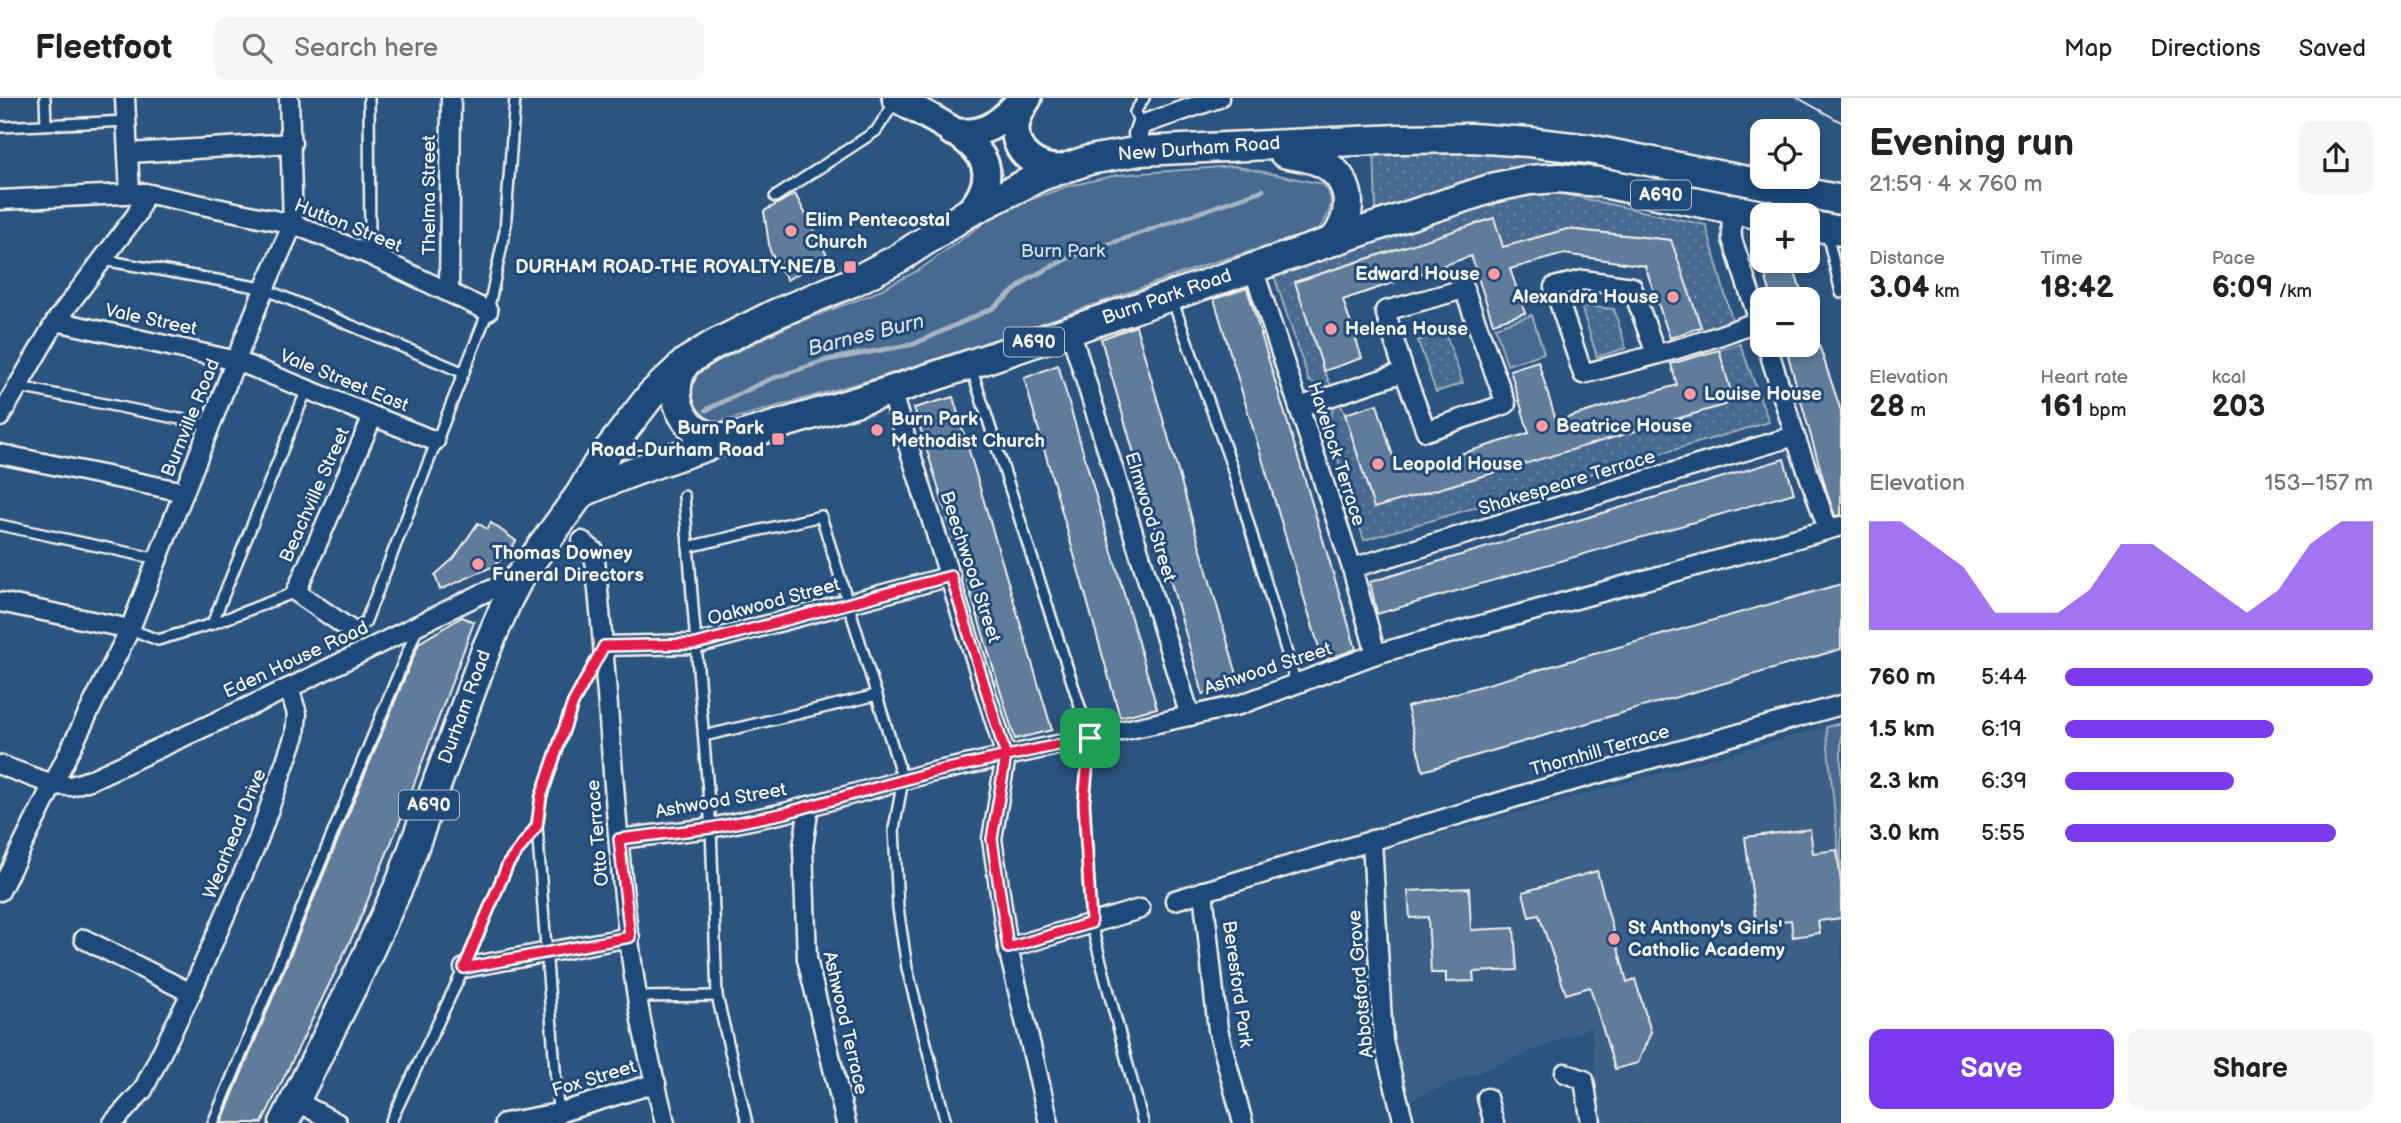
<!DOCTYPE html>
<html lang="en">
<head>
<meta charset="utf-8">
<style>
  :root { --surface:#fff; --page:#f6f6f6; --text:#222; --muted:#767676; --line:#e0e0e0; --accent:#7c3aed }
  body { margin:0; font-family:"Balsamiq Sans",sans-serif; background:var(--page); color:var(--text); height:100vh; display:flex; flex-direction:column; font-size:26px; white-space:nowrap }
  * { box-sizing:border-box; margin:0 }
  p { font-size:23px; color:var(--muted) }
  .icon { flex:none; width:38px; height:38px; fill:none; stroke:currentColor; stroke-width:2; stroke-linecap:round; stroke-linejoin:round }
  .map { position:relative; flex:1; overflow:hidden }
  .panel { display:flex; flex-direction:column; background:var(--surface); width:560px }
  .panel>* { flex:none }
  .buttons { position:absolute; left:1750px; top:21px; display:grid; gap:14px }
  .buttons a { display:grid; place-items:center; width:70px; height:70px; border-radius:14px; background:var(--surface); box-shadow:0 4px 10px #0003; font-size:35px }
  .pin { position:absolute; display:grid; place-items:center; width:60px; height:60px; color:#fff; margin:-30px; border-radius:14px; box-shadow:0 4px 10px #0006 }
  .round { display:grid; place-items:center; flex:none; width:74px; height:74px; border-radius:14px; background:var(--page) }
  .head { display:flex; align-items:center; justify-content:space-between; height:119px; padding:0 28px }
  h1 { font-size:38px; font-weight:600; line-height:52px }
  .figures { display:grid; grid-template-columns:repeat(3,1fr); gap:10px; height:119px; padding:7px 28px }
  .figures div { display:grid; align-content:center }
  .figures b { font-size:30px; font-weight:600 }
  .figures small { font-size:19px; font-weight:400 }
  .figures p { font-size:19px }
  .chart { height:196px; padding:14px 28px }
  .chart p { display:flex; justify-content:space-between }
  .chart svg { width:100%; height:126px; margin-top:7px; fill:var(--accent); opacity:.7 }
  .button { display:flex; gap:14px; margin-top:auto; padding:14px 28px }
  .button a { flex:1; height:80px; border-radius:14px; background:var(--accent); color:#fff; font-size:28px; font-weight:600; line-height:80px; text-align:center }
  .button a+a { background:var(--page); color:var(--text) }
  ul { padding:0 28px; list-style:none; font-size:23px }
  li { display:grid; grid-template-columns:112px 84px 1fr; align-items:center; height:52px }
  li i { height:18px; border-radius:9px; background:var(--accent) }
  header { display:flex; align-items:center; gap:42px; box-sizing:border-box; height:98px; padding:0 35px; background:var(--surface); border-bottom:2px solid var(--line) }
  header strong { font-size:33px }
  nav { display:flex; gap:38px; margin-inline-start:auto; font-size:24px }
  .search { width:490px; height:63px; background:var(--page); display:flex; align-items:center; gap:18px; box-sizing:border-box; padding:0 24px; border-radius:14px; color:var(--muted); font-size:26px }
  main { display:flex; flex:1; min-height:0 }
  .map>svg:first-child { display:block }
</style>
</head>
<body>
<header>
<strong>Fleetfoot</strong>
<div class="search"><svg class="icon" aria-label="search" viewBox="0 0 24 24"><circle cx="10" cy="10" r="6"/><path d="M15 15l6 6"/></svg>Search here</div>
<nav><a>Map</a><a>Directions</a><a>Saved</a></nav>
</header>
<main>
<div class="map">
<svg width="1841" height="1025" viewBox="0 0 1841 1025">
  <defs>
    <pattern id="grass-dots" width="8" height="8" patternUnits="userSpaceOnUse" patternTransform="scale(1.75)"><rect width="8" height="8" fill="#496b90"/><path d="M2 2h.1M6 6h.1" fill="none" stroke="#6481a0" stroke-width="1.8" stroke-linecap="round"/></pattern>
  </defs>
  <rect width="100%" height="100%" fill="#2c5481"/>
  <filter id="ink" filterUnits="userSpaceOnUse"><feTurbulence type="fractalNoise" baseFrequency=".0143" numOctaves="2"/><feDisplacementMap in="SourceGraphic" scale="14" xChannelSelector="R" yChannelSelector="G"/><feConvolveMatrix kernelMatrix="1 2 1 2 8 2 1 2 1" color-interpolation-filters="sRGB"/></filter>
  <g filter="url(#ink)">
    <path fill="#3b6088" d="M1841 625V1025H1601L1591 929 1410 1002 1393 941 1383 752Z"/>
    <g fill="url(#grass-dots)" stroke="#9eaebc" stroke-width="2">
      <path d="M1374 51 1547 56 1548 69 1467 84 1376 114Z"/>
      <path d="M1558 95 1706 127 1735 233 1706 242 1670 142 1567 131 1503 149 1384 155 1295 184 1324 273 1345 316 1374 409 1733 304 1719 252 1740 246 1769 324 1364 442 1328 330 1336 297 1309 283 1272 172 1501 101Z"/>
      <path d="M1581 208 1614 211 1626 250 1597 259Z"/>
      <path d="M1445 234 1463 285 1436 294 1418 243Z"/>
    </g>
    <g fill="#496b90" stroke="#9eaebc" stroke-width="2">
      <path d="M1234 68 1322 86C1338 99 1329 120 1317 133L1205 167 1004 239 884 278 722 324C701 324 697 317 689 298L697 277 714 265 791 227 870 197 919 172 989 121 1019 106 1065 89 1117 77Z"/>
      <path d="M1532 217 1544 255 1507 267 1495 229Z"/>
      <path d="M1841 625V777L1826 629Z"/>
    </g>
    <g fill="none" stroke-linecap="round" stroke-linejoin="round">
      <path stroke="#a7b4c0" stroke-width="5" d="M706 312 768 282 827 262 914 246 993 210 1030 180 1066 161 1263 92"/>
    </g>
    <g fill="#5e7b9a" stroke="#f4f1e8" stroke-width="2">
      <path d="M795 96 828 159 787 182 770 153 764 113Z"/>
      <path d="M1494 120 1503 149 1567 131 1671 142 1701 229 1670 240 1645 168 1564 156 1510 171 1525 215 1493 225 1471 158 1343 202 1362 260 1324 273 1295 184Z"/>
      <path d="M1761 163H1791L1804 201H1772Z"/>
      <path d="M1247 190 1356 551 1323 563 1214 201Z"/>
      <path d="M1136 228 1240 587 1203 596 1101 241Z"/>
      <path d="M1785 247H1819L1841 313V417L1835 418 1828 398Z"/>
      <path d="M1719 252 1734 304 1374 410 1345 316 1377 306 1398 375 1529 335 1510 272 1538 263 1556 323 1677 287 1671 266Z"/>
      <path d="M1058 267 1157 610 1120 619 1024 280Z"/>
      <path d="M953 299 1052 632 1015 641 914 310Z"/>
      <path d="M1784 361 1794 395 1377 516 1370 484Z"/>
      <path d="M478 425 487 431 491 425 516 443 505 458 492 469 440 492 435 477 454 460Z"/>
      <path d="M1841 486V551L1423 673 1407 609Z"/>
      <path d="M462 519 474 524 403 716 356 831 262 1025H221L419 545Z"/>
      <path d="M1810 731 1813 755 1837 752 1841 786V820L1818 823 1820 835 1793 839 1791 822 1756 826 1745 739Z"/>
      <path d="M1597 773 1627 884 1635 881 1651 934 1638 965 1615 971 1590 889 1566 896 1539 817 1529 819 1523 794Z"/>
      <path d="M1469 790 1471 832 1514 830 1517 872 1473 874 1474 883 1446 884V875H1431L1428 819 1410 820 1408 793Z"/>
    </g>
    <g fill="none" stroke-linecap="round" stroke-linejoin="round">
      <defs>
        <g id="service">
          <path d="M45 0 46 26"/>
          <path d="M369 0 370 157"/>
          <path d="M1141 27 1135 14 1144 0"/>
          <path d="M0 29 127 23"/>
          <path d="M775 99 876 33 895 4"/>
          <path d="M1827 135 1841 195"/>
          <path d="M103 162 262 190 462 274"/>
          <path d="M1172 201 1231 366 1296 586"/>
          <path d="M971 269 1090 640 1084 705 1091 825 1143 1025"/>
          <path d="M19 289 210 327"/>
          <path d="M684 398 711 730 717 898 747 1025"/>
          <path d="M0 427 158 461"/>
          <path d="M688 449 821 418 903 682 894 731 898 810 907 870 946 1025"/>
          <path d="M212 526 307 291"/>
          <path d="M130 531 158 542 212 526 296 494"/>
          <path d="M351 532 365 525 488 213 505 133 515 0"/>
          <path d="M704 638 877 597"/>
          <path d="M637 899 717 898"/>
          <path d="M213 1025 417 531"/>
          <path d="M390 1025 464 870 508 766 537 728"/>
          <path d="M559 1025 537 728 541 699 573 605 601 554"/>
        </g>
        <g id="minor">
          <path d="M125 0 130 95"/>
          <path d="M1140 53 1138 36 1141 27 1219 0"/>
          <path d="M129 55 292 45"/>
          <path d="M0 102 145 95 293 126 370 157 488 213"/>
          <path d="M1731 111 1732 141 1762 232"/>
          <path d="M1253 170 1352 470 1376 556"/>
          <path d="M449 194 451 0"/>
          <path d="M56 223 237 263 435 343"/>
          <path d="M1070 232 1190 618"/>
          <path d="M1767 247 1795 338 1828 431"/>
          <path d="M1656 256 1632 189 1583 182 1554 189 1583 276C1642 260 1703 247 1759 222"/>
          <path d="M891 293 1006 658 992 741 1008 850 1049 1025"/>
          <path d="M1299 309 1404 274 1426 333 1506 306 1464 191 1385 213 1404 274"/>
          <path d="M0 319 56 223 137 116 145 95"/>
          <path d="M0 356 184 394"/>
          <path d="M582 443 594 453C611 604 614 756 638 905 644 945 656 985 665 1025"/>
          <path d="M1352 470 1795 338"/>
          <path d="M0 504 130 531"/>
          <path d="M351 532 296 494 373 318"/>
          <path d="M604 548 696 546 951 478"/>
          <path d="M0 667 54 687 71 688 90 682 289 590 481 496 519 480"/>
          <path d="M809 708 803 749 807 861 846 1025"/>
          <path d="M619 741 711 730 784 715 929 675 1239 607 1376 556 1841 428"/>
          <path d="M1372 742 1383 943 1404 1025"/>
          <path d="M0 793 130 531 264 191 293 126 289 0"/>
          <path d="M1203 793 1218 932 1243 1025"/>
          <path d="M1175 802 1533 694 1841 607"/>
          <path d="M84 841 191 895"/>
          <path d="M1008 850 1140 811"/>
          <path d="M464 870 630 839"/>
          <path d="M1565 975 1584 982 1591 1025"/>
          <path d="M1487 1000 1494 1025"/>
          <path d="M294 1002 337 1025"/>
          <path d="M113 1025 143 992 191 895 258 742 295 637 297 616 289 590"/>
          <path d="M504 1025 558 1015 656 985"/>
        </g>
        <g id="primary">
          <path d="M896 0C920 15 965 34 981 58 994 78 981 103 966 116"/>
          <path d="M1028 0C1023 8 1017 17 1016 26 1011 55 1039 73 1064 70"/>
          <path d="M952 34C988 38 999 25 1022 1"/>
        </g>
        <g id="trunk">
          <path d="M1284 55C1298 58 1314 59 1326 67 1355 85 1353 120 1333 143"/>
          <path d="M1808 127 1841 133"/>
          <path d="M686 264C662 299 687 344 730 340"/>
          <path d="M581 395C682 350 789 326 893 292 1094 226 1294 154 1496 89L1529 82 1559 80 1598 84 1762 117"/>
          <path d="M284 1025 359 875 402 781 486 552 508 501 519 480 581 395 597 367 651 297 686 264 713 247 775 216 855 183 899 160 966 116 1041 78 1089 62 1140 53 1399 41 1471 40 1529 44 1589 51 1841 102"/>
        </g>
      </defs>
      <use href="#service" stroke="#f4f1e8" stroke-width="14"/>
      <use href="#minor" stroke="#f4f1e8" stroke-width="23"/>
      <use href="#primary" stroke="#f4f1e8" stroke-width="32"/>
      <use href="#trunk" stroke="#f4f1e8" stroke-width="33"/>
      <use href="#service" stroke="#1f4a7a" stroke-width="9"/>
      <use href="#minor" stroke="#1f4a7a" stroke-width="18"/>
      <use href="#primary" stroke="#1f4a7a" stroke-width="26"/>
      <use href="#trunk" stroke="#1f4a7a" stroke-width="28"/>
      <path stroke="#f4f1e8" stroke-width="2" d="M1798 0 1841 24"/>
    </g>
  </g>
  <g fill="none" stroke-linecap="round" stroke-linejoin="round" filter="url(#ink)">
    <defs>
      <path id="route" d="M1090 640 929 675 785 715 711 730 619 741 630 839 464 870 508 766 537 728 541 699 573 605 604 548 696 546 951 478 1006 658 992 741 1008 850 1091 825 1084 705 1090 640"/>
    </defs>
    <use href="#route" stroke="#fff" stroke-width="14"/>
    <use href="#route" stroke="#e11d48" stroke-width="9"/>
  </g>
  <g fill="#ff9aa2" stroke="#1f4a7a" stroke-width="2.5">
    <circle cx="791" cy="133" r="7"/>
    <rect x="843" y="162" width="14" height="14" rx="3.5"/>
    <circle cx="1494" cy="176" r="7"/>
    <circle cx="1673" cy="199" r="7"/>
    <circle cx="1331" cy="231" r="7"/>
    <circle cx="1690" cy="296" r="7"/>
    <circle cx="1542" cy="328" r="7"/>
    <circle cx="877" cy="332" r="7"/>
    <rect x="771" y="334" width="14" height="14" rx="3.5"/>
    <circle cx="1378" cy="366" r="7"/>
    <circle cx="478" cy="466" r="7"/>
    <circle cx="1614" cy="841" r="7"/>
  </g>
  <g text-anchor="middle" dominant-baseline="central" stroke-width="6" stroke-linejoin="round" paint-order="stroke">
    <g fill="#1f4a7a" stroke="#b4bfc7" stroke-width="2">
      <rect x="1631" y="82.5" width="60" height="29" rx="5"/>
      <rect x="1004" y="229.5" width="60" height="29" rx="5"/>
      <rect x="399" y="692.5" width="60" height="29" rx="5"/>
    </g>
    <g font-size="18" font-weight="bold" fill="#f4f1e8">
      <text x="1661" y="97">A690</text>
      <text x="1034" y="244">A690</text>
      <text x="429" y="707">A690</text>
    </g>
    <g font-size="19" fill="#f4f1e8" stroke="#1f4a7a">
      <text transform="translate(1199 51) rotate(-4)">New Durham Road</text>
      <text transform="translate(429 97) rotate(-90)">Thelma Street</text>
      <text transform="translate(348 128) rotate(22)">Hutton Street</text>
      <text transform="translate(1167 199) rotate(-19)">Burn Park Road</text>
      <text transform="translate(151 222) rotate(12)">Vale Street</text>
      <text transform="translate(344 283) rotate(22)">Vale Street East</text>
      <text transform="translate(191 320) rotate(-68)">Burnville Road</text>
      <text transform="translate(1336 356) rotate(72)">Havelock Terrace</text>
      <text transform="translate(1567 385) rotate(-17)">Shakespeare Terrace</text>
      <text transform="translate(315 397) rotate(-66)">Beachville Street</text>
      <text transform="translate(1150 419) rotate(73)">Elmwood Street</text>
      <text transform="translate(970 469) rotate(72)">Beechwood Street</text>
      <text transform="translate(774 504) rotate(-15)">Oakwood Street</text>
      <text transform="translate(296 562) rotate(-25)">Eden House Road</text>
      <text transform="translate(1268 571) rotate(-18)">Ashwood Street</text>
      <text transform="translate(465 609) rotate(-70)">Durham Road</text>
      <text transform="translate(1600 653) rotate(-16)">Thornhill Terrace</text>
      <text transform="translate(721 703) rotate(-10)">Ashwood Street</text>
      <text transform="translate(598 735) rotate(-95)">Otto Terrace</text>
      <text transform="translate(235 736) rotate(-68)">Wearhead Drive</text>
      <text transform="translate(1237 886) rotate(82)">Beresford Park</text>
      <text transform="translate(1361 886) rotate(-95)">Abbotsford Grove</text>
      <text transform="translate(845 925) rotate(77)">Ashwood Terrace</text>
      <text transform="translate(594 981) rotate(-17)">Fox Street</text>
    </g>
    <g font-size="19" font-weight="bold" fill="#f4f1e8" stroke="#1f4a7a" text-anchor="start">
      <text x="805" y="122">Elim Pentecostal<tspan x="805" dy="22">Church</tspan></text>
      <text x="836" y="169" text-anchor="end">DURHAM ROAD-THE ROYALTY-NE/B</text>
      <text x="1480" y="176" text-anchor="end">Edward House</text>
      <text x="1659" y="199" text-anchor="end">Alexandra House</text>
      <text x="1345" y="231">Helena House</text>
      <text x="1704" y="296">Louise House</text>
      <text x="891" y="321">Burn Park<tspan x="891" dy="22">Methodist Church</tspan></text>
      <text x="1556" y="328">Beatrice House</text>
      <text x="764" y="330" text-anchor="end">Burn Park<tspan x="764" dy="22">Road-Durham Road</tspan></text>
      <text x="1392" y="366">Leopold House</text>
      <text x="492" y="455">Thomas Downey<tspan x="492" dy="22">Funeral Directors</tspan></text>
      <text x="1628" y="830">St Anthony's Girls'<tspan x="1628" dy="22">Catholic Academy</tspan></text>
    </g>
    <g font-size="19" fill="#dadddb" stroke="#1f4a7a">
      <text x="1063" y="153">Burn Park</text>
    </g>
    <g font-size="21" font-style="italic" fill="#dadddb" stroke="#1f4a7a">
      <text transform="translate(866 237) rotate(-14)">Barnes Burn</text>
    </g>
  </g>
</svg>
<div class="buttons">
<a><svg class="icon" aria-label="locate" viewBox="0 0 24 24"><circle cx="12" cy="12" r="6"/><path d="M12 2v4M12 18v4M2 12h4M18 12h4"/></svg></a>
<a>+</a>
<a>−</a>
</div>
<div class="pin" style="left:1090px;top:640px;background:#1e9e55"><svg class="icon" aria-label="arrive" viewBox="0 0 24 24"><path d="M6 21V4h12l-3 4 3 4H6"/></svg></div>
</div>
<section class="panel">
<div class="head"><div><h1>Evening run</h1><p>21:59 · 4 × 760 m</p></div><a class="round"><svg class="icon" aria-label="share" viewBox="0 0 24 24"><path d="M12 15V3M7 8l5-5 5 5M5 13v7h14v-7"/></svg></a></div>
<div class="figures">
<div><p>Distance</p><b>3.04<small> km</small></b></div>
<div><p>Time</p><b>18:42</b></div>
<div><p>Pace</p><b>6:09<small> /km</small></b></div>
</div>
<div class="figures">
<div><p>Elevation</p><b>28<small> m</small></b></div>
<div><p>Heart rate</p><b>161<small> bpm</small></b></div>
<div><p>kcal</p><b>203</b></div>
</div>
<div class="chart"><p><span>Elevation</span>153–157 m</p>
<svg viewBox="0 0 160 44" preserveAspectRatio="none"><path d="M0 44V6L10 6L20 14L30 22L40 38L50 38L60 38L70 30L80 14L90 14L100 22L110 30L120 38L130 30L140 14L150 6L160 6V44z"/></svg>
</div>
<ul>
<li><b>760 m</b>5:44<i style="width:100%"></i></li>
<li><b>1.5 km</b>6:19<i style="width:68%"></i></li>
<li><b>2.3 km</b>6:39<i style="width:55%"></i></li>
<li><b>3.0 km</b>5:55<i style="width:88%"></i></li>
</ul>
<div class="button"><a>Save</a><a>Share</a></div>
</section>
</main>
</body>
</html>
